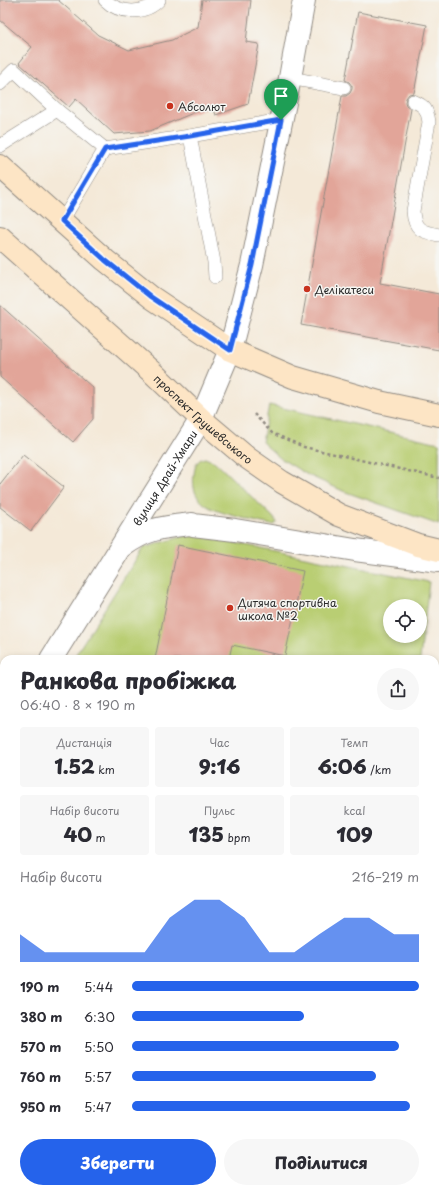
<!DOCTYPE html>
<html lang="uk">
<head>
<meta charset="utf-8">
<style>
  :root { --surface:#fff; --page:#f7f7f7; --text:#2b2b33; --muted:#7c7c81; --accent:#2563eb }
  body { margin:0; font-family:"Playpen Sans",sans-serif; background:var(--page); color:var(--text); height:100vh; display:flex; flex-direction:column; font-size:15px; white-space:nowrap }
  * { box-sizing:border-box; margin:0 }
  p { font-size:13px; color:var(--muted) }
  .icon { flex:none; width:22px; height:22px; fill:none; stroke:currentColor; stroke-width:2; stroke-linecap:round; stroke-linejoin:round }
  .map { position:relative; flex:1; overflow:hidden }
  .panel { position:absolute; left:0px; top:655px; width:439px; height:538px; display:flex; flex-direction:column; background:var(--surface); border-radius:12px 12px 0 0; box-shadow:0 2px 6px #0003 }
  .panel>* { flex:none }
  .controls { position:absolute; left:383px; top:599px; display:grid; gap:8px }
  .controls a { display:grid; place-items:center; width:44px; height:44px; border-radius:50%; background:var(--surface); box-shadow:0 2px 6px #0003; font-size:20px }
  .pin { position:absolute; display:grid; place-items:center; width:34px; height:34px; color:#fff; margin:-41px -17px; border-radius:50% 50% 50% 0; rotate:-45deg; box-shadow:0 0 4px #0007 }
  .pin .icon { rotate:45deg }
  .round { display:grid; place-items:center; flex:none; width:42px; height:42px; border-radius:21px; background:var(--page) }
  .overview { display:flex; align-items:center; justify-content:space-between; height:68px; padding:0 20px }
  h1 { font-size:22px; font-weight:800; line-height:30px }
  .stats { display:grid; grid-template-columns:repeat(3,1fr); gap:6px; height:68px; padding:4px 20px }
  .stats div { display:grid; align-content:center; border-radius:4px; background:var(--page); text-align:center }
  .stats b { font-size:20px; font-weight:800 }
  .stats small { font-size:11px; font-weight:400 }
  .stats p { font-size:11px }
  .chart { height:112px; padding:8px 20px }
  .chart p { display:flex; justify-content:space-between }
  .chart svg { width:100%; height:72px; margin-top:4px; fill:var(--accent); opacity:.7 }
  .cta { display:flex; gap:8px; margin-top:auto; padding:8px 20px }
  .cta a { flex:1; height:46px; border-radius:24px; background:var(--accent); color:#fff; font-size:16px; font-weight:800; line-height:46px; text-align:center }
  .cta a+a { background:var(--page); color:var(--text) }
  ul { padding:0 20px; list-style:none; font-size:13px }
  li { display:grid; grid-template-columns:64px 48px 1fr; align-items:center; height:30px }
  li i { height:10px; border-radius:5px; background:var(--accent) }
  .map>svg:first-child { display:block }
</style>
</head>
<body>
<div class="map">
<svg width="439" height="1193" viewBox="0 0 439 1193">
  <rect width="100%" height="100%" fill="#f6f6f2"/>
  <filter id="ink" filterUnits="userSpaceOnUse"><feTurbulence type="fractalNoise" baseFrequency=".025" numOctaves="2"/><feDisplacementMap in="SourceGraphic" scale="8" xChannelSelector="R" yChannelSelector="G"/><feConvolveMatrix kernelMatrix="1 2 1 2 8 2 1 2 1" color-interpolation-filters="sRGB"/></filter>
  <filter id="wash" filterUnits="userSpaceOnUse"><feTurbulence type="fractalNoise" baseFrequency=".012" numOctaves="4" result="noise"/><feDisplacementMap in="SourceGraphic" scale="16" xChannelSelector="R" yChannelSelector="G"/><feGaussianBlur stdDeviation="0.9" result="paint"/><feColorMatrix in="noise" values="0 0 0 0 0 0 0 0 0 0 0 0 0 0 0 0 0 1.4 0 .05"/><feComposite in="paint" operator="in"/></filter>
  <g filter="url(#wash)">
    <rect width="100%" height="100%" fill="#f4e9d8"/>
    <g fill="#b9ce73" stroke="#727c4f" fill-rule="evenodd">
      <path d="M269 405 439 443V525L343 491 306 474 280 458 262 442Z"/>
      <path d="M205 458 215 462 272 516 277 522 276 524 272 525C261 523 250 520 239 517 215 511 189 505 194 474 195 466 197 459 205 458Z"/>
      <path d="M191 534 429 582 420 659H73L143 548ZM390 606H420V636H390Z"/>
      <path d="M435 726 439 727V1193H234L219 1189H435Z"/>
      <path d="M4 768V1079L0 1077V775Z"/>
    </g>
    <g id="blocks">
      <g fill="#e2a599">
        <path d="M0 0H58L98 35 129 50 172 40 198 27 202 0H251L246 42 259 44 248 104 216 115 212 105 150 131 114 134 76 99 69 107 19 63 32 47 0 20Z"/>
        <path d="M358 12 427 25 414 93 409 94 406 98 405 102 406 105 411 109 380 283 439 294V350L301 325 342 96H346L350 93 352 89V86L349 82 345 80Z"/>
        <path d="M0 305 93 388V419L73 442 0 377Z"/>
        <path d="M23 455 64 487 31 531 0 507V484Z"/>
        <path d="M178 545 303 571 285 656 232 645 229 659H155Z"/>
      </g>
    </g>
  </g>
  <g filter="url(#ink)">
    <use href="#blocks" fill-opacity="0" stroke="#908a82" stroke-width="1"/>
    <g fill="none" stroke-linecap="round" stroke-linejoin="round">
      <defs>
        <g id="lane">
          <path d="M105 0C119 14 145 15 159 0"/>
          <path d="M290 78 344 88"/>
          <path d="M0 84 14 70 57 110 105 149 190 136 281 120"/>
          <path d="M413 101C425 106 427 109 429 122L413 211C414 230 422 232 439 235"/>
          <path d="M190 136 214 262 215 277"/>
          <path d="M0 146 57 110"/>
          <path d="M62 221 105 149"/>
          <path d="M0 1094 4 1097"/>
          <path d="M182 1189 194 1193"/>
        </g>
        <g id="street">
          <path d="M123 546C147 528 164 527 192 524L193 525 235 530 355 550 439 561"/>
          <path id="s1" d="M51 659 201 419 230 350 252 265 290 78 304 0"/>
          <path d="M0 741 4 735"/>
        </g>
        <g id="secondary">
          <path d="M0 166 105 260 151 297 230 350 293 377 379 402 439 415"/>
          <path id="s2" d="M0 237 153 373 201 419 246 457 282 482 339 515 418 545 439 550"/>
        </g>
      </defs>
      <use href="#lane" stroke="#908a82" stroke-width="14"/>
      <use href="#street" stroke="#908a82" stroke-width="24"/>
      <use href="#secondary" stroke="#908a82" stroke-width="24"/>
      <path stroke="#908a82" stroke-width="2.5" stroke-dasharray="3 3" stroke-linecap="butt" d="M254 414 272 433 304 447 439 478"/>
      <use href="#lane" stroke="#fff" stroke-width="13"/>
      <use href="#street" stroke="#fff" stroke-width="22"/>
      <use href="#secondary" stroke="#fde5c5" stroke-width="22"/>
    </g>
  </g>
  <g fill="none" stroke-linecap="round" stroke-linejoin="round" filter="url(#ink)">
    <defs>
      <path id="route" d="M281 120 252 265 230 350 151 297 105 260 62 221 105 149 190 136Z"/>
    </defs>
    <use href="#route" stroke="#fff" stroke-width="8"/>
    <use href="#route" stroke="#2563eb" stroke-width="5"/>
  </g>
  <g fill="#c8321e" stroke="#f6f6f2" stroke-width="1.5">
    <circle cx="170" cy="106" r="4"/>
    <circle cx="307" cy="289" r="4"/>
    <circle cx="230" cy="608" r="4"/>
  </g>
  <g text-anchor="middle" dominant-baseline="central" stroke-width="3" stroke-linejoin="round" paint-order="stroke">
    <g font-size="11" fill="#2b2b2b" stroke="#f6f6f2" text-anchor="start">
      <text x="178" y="106">Абсолют</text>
      <text x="315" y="289">Делікатеси</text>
      <text x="238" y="602">Дитяча спортивна<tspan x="238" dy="13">школа №2</tspan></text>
    </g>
    <g font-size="11" fill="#2b2b2b" stroke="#f6f6f2">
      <text stroke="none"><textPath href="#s2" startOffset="273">проспект Грушевського</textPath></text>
      <text stroke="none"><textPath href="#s1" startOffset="214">вулиця Драй-Хмари</textPath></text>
    </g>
  </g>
</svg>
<div class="controls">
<a><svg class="icon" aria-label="locate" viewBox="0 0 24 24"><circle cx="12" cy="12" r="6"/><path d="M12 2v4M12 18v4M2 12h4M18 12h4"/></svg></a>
</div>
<div class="pin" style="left:281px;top:120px;background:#1e9e55"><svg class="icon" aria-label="arrive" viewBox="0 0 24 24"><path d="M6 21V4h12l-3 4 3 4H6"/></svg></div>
<section class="panel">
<div class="overview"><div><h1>Ранкова пробіжка</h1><p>06:40 · 8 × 190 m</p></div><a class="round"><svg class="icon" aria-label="share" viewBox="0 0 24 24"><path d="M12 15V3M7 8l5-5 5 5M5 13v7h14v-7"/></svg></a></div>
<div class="stats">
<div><p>Дистанція</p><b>1.52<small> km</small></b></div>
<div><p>Час</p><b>9:16</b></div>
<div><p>Темп</p><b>6:06<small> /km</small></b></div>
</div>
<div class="stats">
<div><p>Набір висоти</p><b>40<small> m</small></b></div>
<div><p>Пульс</p><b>135<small> bpm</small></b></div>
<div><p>kcal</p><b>109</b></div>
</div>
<div class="chart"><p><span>Набір висоти</span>216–219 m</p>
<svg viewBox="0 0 160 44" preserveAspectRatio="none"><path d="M0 44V27L10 38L20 38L30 38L40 38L50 38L60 17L70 6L80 6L90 17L100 38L110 38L120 27L130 17L140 17L150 27L160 27V44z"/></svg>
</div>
<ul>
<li><b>190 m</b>5:44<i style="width:100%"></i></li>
<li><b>380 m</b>6:30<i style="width:60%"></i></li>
<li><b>570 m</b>5:50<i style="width:93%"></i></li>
<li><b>760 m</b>5:57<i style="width:85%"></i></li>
<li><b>950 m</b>5:47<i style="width:97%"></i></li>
</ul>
<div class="cta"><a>Зберегти</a><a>Поділитися</a></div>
</section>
</div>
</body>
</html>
